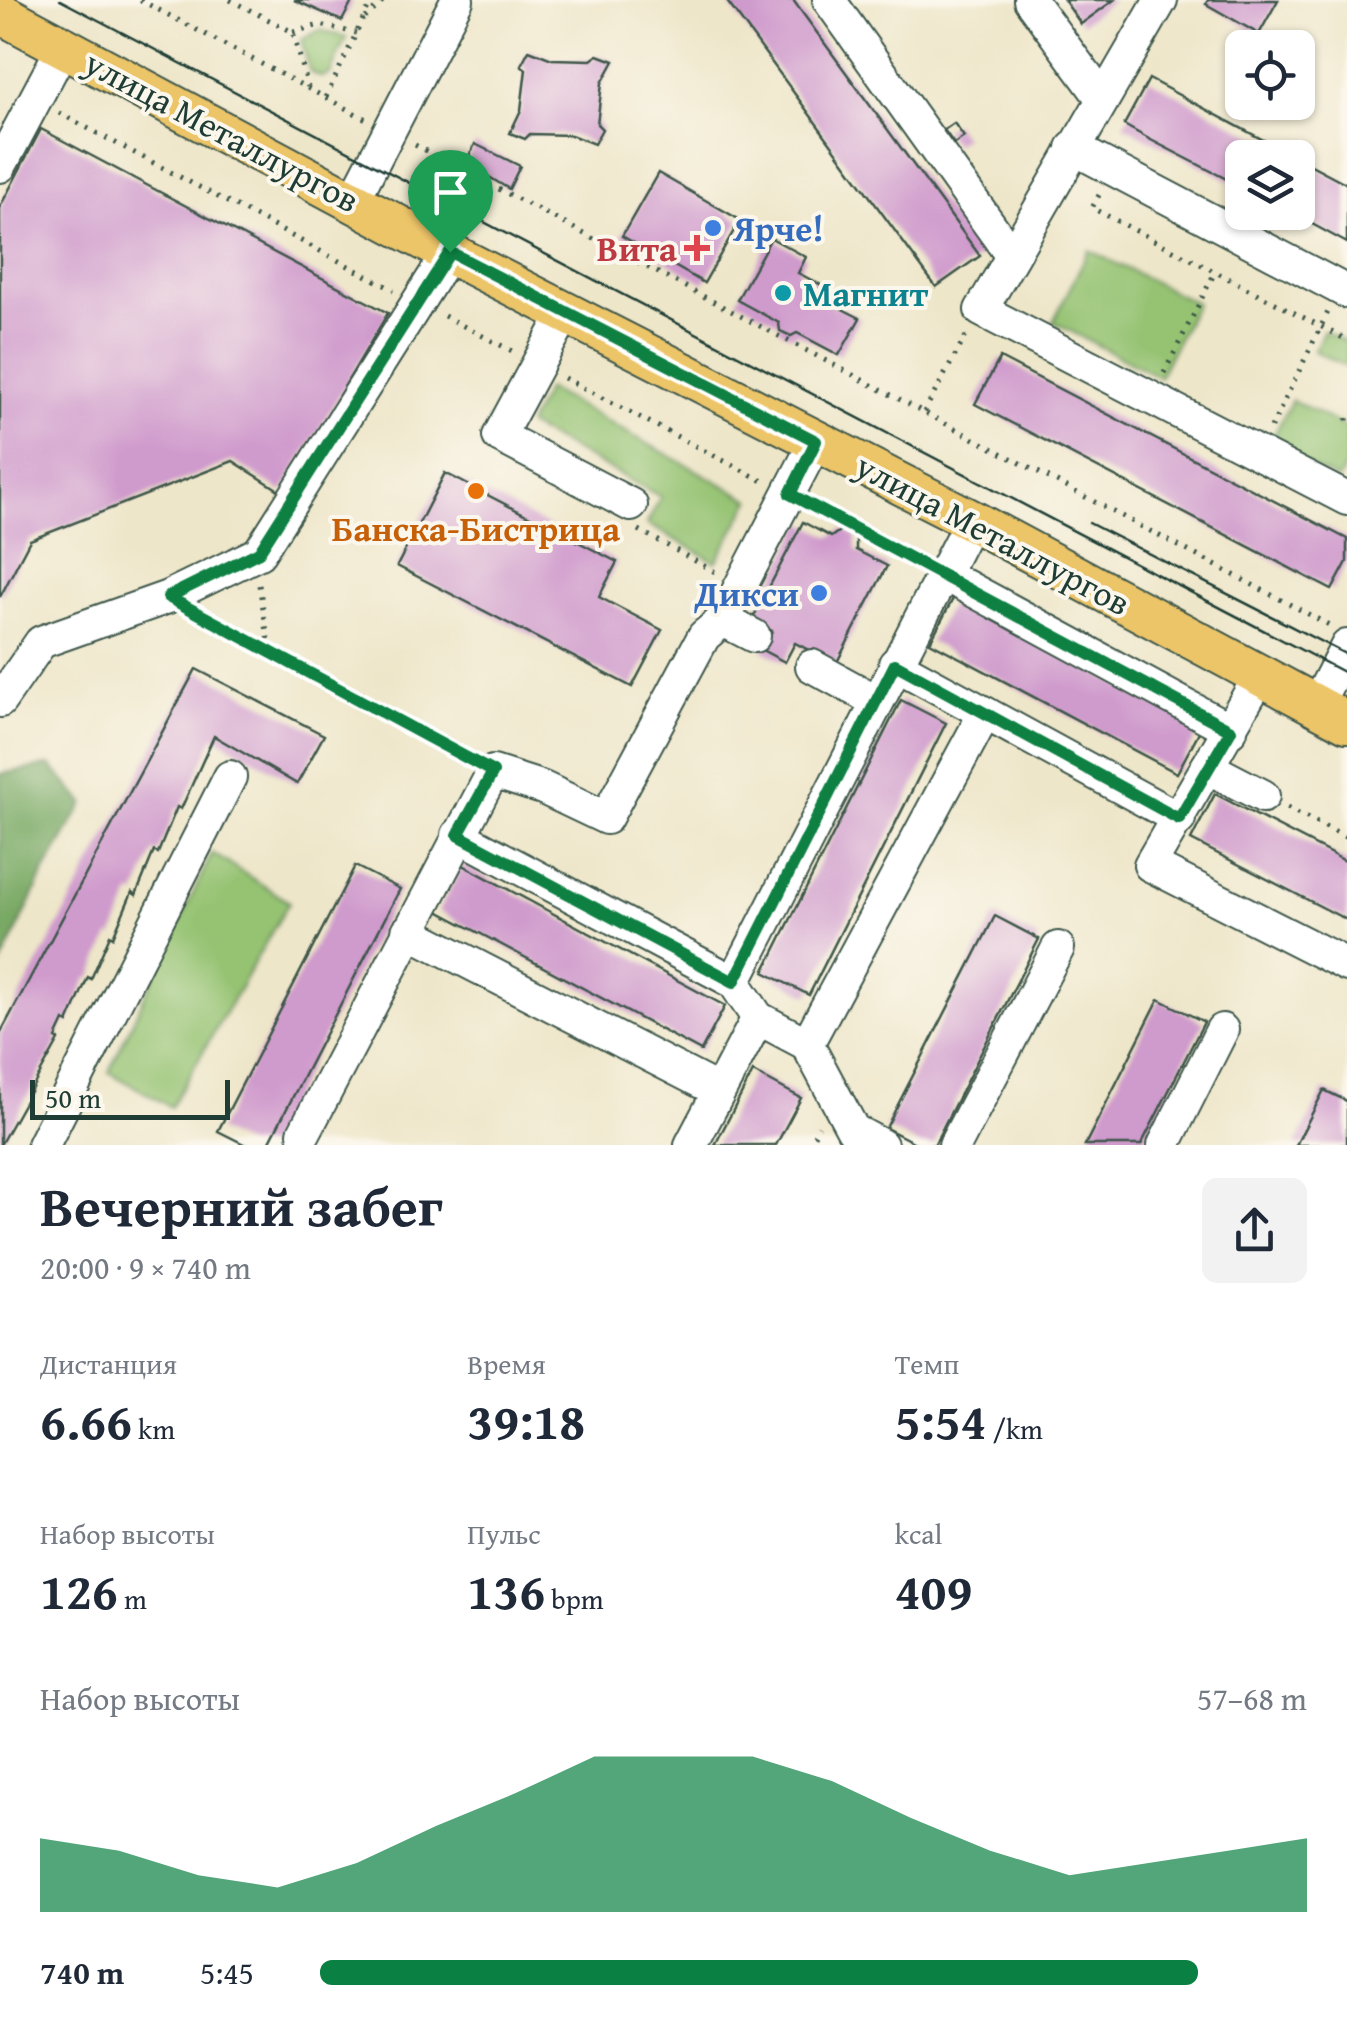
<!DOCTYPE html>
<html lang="ru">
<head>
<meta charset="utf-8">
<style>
  :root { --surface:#fff; --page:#f2f2f3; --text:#1f2937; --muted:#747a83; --accent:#0b8043 }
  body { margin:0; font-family:"Gentium Book Plus",serif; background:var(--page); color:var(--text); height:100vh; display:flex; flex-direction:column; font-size:38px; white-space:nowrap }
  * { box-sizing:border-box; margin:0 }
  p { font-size:32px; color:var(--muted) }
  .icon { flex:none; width:55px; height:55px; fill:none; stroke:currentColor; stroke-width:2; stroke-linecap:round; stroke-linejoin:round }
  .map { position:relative; height:1145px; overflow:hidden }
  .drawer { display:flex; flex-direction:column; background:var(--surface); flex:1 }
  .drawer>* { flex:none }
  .controls { position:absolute; left:1225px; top:30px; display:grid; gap:20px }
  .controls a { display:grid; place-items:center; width:90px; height:90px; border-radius:15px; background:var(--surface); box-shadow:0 2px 8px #0004; font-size:50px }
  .scale { position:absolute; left:30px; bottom:25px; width:200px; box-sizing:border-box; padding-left:10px; border:5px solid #1f3d34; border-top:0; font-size:28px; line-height:35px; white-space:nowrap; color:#1f3d34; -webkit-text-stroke:8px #fbf7ec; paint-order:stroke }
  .pin { position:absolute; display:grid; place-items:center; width:85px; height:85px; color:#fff; margin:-102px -42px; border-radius:50% 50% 50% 0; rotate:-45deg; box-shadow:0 0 10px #0007 }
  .pin .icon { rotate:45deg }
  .round { display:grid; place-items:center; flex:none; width:105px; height:105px; border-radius:15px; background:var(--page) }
  .head { display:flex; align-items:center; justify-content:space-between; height:170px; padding:0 40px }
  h1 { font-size:55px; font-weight:800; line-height:75px }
  .figures { display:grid; grid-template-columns:repeat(3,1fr); gap:15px; height:170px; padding:10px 40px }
  .figures div { display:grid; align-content:center }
  .figures b { font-size:50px; font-weight:800 }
  .figures small { font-size:28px; font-weight:400 }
  .figures p { font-size:28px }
  .chart { height:280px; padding:20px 40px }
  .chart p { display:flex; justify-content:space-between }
  .chart svg { width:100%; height:180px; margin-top:10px; fill:var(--accent); opacity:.7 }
  ul { padding:0 40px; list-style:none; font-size:32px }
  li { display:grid; grid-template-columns:160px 120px 1fr; align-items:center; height:75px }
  li i { height:25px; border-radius:12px; background:var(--accent) }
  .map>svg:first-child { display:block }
</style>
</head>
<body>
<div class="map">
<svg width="1347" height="1145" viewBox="0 0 1347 1145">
  <rect width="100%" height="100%" fill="#fbf7ec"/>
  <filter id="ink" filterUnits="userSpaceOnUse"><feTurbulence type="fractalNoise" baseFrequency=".01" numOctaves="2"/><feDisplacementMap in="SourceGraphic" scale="20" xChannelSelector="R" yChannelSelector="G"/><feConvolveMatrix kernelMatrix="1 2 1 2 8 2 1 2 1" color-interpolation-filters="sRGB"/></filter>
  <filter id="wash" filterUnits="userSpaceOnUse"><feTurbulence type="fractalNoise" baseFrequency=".0048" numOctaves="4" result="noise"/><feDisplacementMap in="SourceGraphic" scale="40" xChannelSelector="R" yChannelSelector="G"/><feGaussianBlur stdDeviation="2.25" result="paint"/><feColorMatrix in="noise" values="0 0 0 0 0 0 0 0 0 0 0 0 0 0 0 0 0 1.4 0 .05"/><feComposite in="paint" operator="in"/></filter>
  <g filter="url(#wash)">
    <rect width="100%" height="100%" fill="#eee6c9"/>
    <g fill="#95c372" stroke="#5a8053" stroke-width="2.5">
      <path d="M320 30 346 37 330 74 321 77 310 72 301 40Z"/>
      <path d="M1089 250 1196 303 1159 377 1053 322Z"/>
      <path d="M1324 331 1347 343V367L1314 351Z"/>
      <path d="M547 389 751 500 716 562 647 524 661 497 527 425Z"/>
      <path d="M1292 400 1347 428V463L1338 480 1269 445Z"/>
      <path d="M212 853 289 902 171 1107 109 1072Z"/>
    </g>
    <path fill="#78a964" stroke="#4c734c" stroke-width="2.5" d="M50 765 84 803 44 873 0 967V774Z"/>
    <g id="blocks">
      <g fill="#cf9acc">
        <path d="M294 0H353L342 21Z"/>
        <path d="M726 0H793L980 256 936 287Z"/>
        <path d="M1064 0H1114L1081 24Z"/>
        <path d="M1208 0H1278L1259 34 1206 4Z"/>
        <path d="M529 50 552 59 591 60 598 55 614 61 602 83 597 124 602 129 594 144 571 135 530 134 525 139 510 133 521 110 526 69 521 65Z"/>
        <path d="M1149 79 1297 158H1242V187L1149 139 1124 125Z"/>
        <path d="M954 123 964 137 954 144 944 130Z"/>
        <path d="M41 129 388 313 282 492 233 461 30 540 0 597V207Z"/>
        <path d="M475 144 520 166 509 189 466 163Z"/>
        <path d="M1298 158 1347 184V243L1290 212H1298Z"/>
        <path d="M658 173 740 220 704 283 622 236Z"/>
        <path d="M771 238 806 257 798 273 827 288 821 298 860 318 839 355 797 333 791 336 780 331 779 323 737 300Z"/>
        <path d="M1000 358 1347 539V562L1332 590 975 404Z"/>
        <path d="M445 473 617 562 599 597 662 630 632 687 397 566Z"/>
        <path d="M803 522 831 537 842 529 856 536V550L887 566 836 664 795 643 785 662 762 650 772 631 752 620Z"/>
        <path d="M954 597 1201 728 1177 773 930 642Z"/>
        <path d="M196 669 324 735 297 784 214 736 181 809 177 807 158 853 154 851 136 895 132 892 113 937 110 935 91 979 88 977 68 1023 64 1021 56 1038 59 1040 0 1145V1034Z"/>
        <path d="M901 700 946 723 809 995 764 972Z"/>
        <path d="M1215 794 1347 862V920L1191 840Z"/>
        <path d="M463 865 725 1006 701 1051 438 911Z"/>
        <path d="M355 866 400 889 268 1145H246L218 1131Z"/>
        <path d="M995 916 1039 939 934 1145H919L886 1128Z"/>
        <path d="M1159 999 1204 1022 1141 1145H1085Z"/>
        <path d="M753 1072 801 1098 776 1145H715Z"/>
        <path d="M1324 1090 1347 1101V1145H1296Z"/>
      </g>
    </g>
  </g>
  <g filter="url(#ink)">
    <use href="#blocks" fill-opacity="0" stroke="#3e564a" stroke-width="2.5"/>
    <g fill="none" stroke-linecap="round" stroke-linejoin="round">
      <defs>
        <g id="minor">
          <path d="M829 0 1012 256"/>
          <path d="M1030 0 1102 98"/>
          <path d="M1161 0 981 310 1347 499"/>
          <path d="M1073 148 1347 292"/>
          <path d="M0 166 63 47"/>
          <path d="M353 201 457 0"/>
          <path d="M567 310 499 436 631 505"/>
          <path d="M943 574 1231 730"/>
          <path d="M754 636 723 620 816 441"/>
          <path d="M895 664 1179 819"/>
          <path d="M812 666 876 701"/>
          <path d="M1259 678 1150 865 1347 965"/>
          <path d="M0 701 41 642 168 597 259 553 449 253"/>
          <path d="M1316 706 1347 646"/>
          <path d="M1207 767 1263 796"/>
          <path d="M458 835 734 982 758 1018 807 1044 853 1130 881 1145"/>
          <path d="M408 931 719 1091"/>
          <path d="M734 982 971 520"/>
          <path d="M807 1044 985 713"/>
          <path d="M304 1133 493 772 543 788 606 818 704 636 723 620"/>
          <path d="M43 1145 230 777"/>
          <path d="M691 1145 758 1018"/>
          <path d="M955 1145 1058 948"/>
          <path d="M1164 1145 1222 1030"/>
        </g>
        <path id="major" d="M0 13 449 253 971 520 1347 722"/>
      </defs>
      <use href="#minor" stroke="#3e564a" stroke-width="36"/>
      <use href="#major" stroke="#3e564a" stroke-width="44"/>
      <g stroke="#3e564a" stroke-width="5" stroke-dasharray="2.5 8" stroke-linecap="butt">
        <path d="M140 0 366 119"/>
        <path d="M230 0 293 32 308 87"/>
        <path d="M365 18 385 0"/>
        <path d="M293 32 320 25 356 33"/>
        <path d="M326 97 372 0"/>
        <path d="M59 113 394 290"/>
        <path d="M415 145 1331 626"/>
        <path d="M1099 195 1092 208 1347 340"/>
        <path d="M444 316 514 352"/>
        <path d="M1164 373 1215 272"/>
        <path d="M564 378 763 481"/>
        <path d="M924 412 966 336"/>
        <path d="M1347 418V422"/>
        <path d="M1271 428 1328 312"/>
        <path d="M813 506 918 561"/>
        <path d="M639 530 717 573"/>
        <path d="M259 585 269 643 282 658"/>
        <path d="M200 615 468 759"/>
        <path d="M1287 808 1347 838"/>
        <path d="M809 1145 819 1126"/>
      </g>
      <use href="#minor" stroke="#fff" stroke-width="32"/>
      <use href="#major" stroke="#edc569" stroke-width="40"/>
      <g stroke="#1f3d34" stroke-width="2.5">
        <path d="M60 0 1347 674"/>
        <path d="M1089 523 1347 655"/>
      </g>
    </g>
  </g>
  <g fill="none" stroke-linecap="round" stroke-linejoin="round" filter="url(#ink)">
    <defs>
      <path id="route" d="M450 252 816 441 790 494 1231 730 1179 819 895 664 734 982 458 835 493 772 168 597 259 552Z"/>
    </defs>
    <use href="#route" stroke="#fff" stroke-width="20"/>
    <use href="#route" stroke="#0b8043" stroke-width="12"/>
  </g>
  <g fill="#3f7fe0" stroke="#fbf7ec" stroke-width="4">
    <circle cx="713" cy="228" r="10"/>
    <circle cx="819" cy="593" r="10"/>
  </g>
  <path fill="#e0444e" stroke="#fbf7ec" stroke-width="4" d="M692 233h10v10h10v10h-10v10h-10v-10h-10v-10h10z"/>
  <circle fill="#0f9aa8" stroke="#fbf7ec" stroke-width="4" cx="783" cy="293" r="10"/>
  <circle fill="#e8710a" stroke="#fbf7ec" stroke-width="4" cx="476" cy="491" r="10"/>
  <g text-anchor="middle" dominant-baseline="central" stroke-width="8" stroke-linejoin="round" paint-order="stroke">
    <g font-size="35" fill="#1f3d34" stroke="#fbf7ec">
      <text transform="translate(222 131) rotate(28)">улица Металлургов</text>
      <text transform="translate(993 534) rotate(28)">улица Металлургов</text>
    </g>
    <g font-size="35" font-weight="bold" fill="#366cbe" stroke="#fbf7ec" text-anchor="start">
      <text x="733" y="228">Ярче!</text>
      <text x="799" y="593" text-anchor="end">Дикси</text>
    </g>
    <g font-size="35" font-weight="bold" fill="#be3a42" stroke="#fbf7ec" text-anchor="end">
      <text x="677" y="248">Вита</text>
    </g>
    <g font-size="35" font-weight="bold" fill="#0d838f" stroke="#fbf7ec" text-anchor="start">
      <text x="803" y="293">Магнит</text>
    </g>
    <g font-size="35" font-weight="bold" fill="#c56008" stroke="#fbf7ec">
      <text x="476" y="528">Банска-Бистрица</text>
    </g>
  </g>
</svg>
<div class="controls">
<a><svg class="icon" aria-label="locate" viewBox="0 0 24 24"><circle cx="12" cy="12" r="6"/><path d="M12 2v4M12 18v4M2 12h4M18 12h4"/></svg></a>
<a><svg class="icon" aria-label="layers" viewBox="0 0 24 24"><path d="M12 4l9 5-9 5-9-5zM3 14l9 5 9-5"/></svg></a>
</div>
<div class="scale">50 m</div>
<div class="pin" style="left:450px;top:252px;background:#1e9e55"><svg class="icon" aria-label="arrive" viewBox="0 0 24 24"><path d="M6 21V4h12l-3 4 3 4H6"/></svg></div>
</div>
<section class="drawer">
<div class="head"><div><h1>Вечерний забег</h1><p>20:00 · 9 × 740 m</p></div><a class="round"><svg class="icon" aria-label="share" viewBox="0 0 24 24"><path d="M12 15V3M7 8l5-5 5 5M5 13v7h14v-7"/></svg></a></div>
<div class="figures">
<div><p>Дистанция</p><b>6.66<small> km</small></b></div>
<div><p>Время</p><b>39:18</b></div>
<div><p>Темп</p><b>5:54<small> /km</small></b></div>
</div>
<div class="figures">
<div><p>Набор высоты</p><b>126<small> m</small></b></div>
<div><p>Пульс</p><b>136<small> bpm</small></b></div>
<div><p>kcal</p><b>409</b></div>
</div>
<div class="chart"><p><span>Набор высоты</span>57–68 m</p>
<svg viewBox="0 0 160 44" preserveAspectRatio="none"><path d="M0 44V26L10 29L20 35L30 38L40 32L50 23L60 15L70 6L80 6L90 6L100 12L110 21L120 29L130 35L140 32L150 29L160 26V44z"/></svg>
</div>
<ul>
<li><b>740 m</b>5:45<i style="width:89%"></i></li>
</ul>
</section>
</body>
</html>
